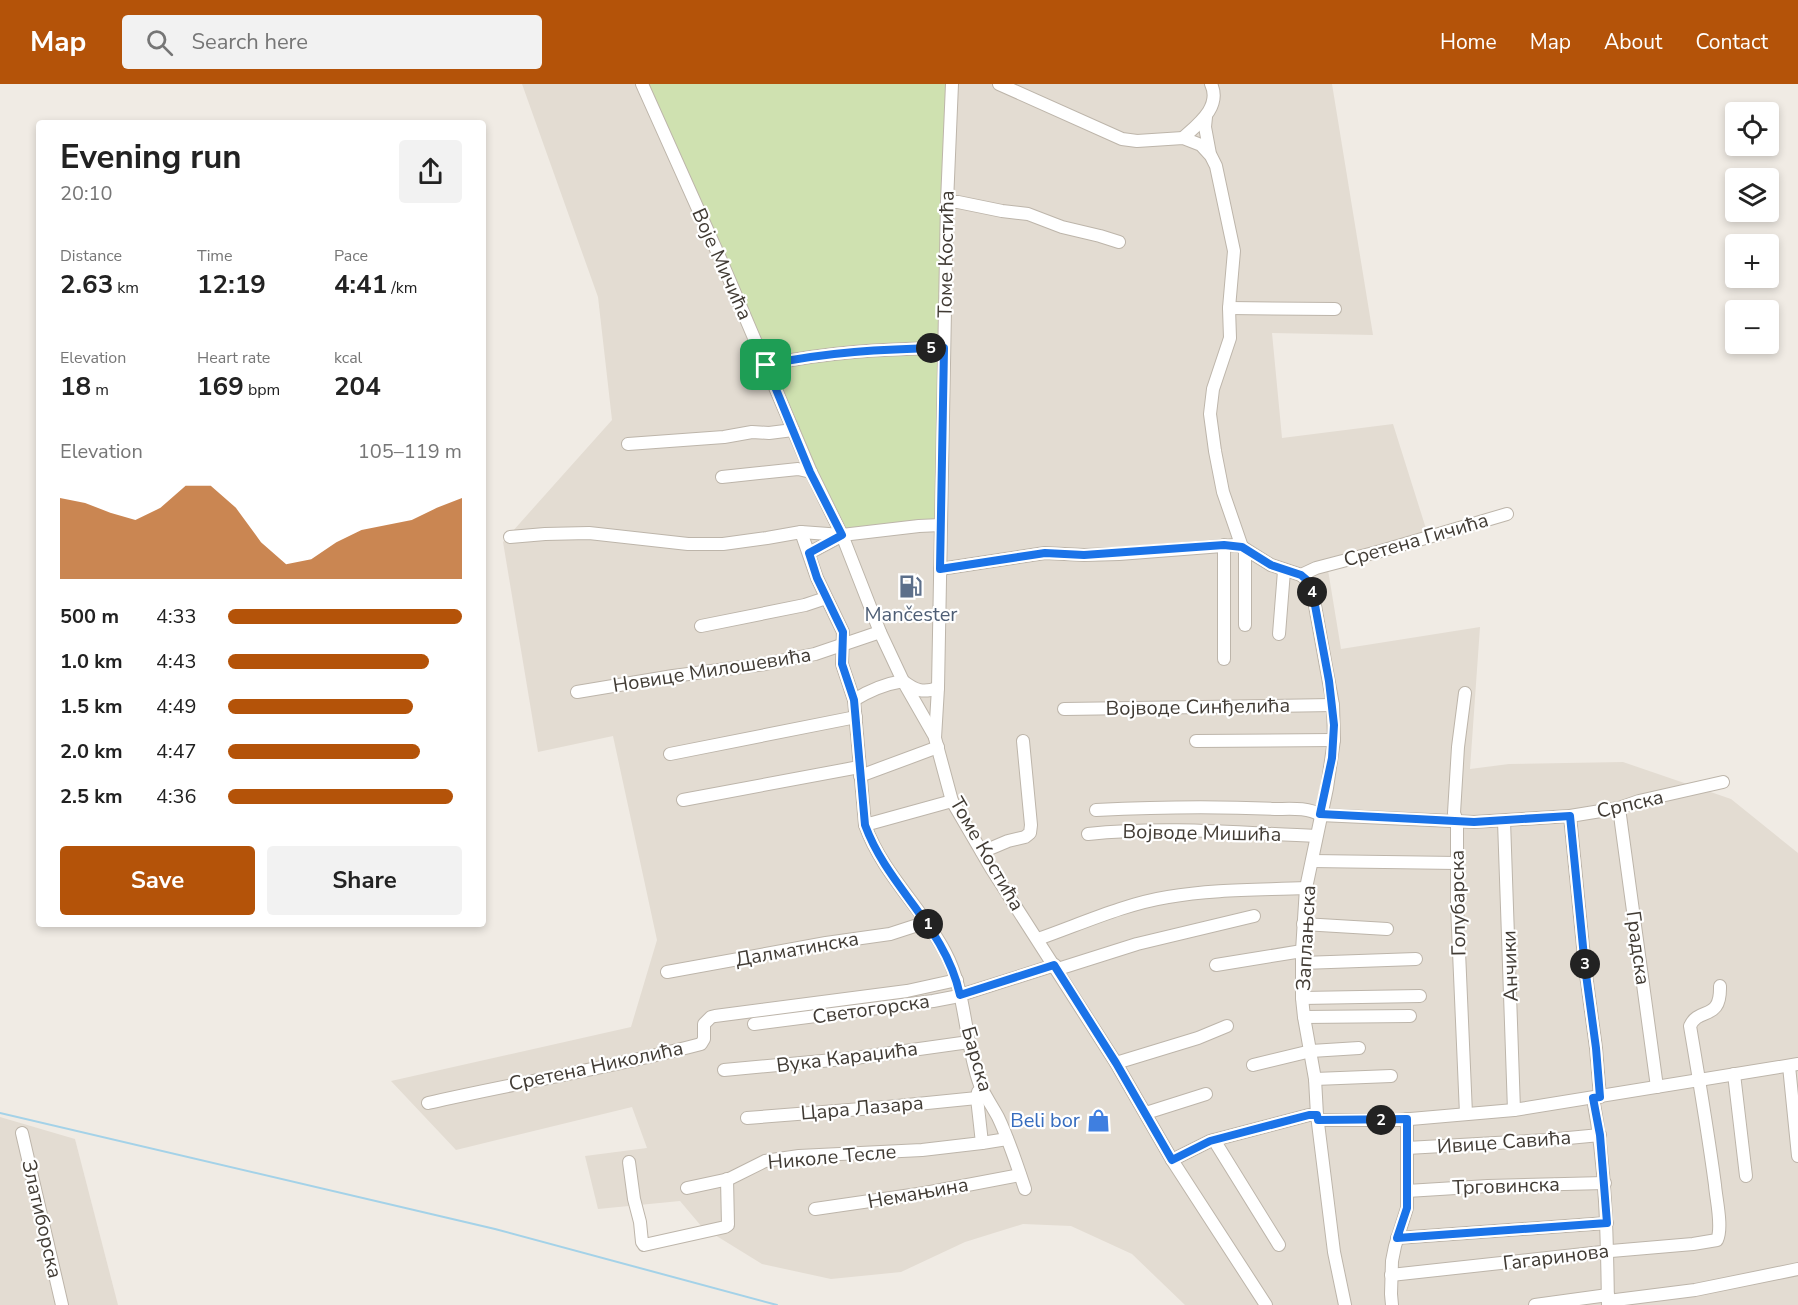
<!DOCTYPE html>
<html lang="en">
<head>
<meta charset="utf-8">
<style>
  :root { --surface:#fff; --page:#f2f2f2; --text:#222; --muted:#767676; --accent:#b45309 }
  body { margin:0; font-family:"Nunito Sans",sans-serif; background:var(--page); color:var(--text); height:100vh; display:flex; flex-direction:column; font-size:22px; white-space:nowrap }
  * { box-sizing:border-box; margin:0 }
  p { font-size:20px; color:var(--muted) }
  .icon { flex:none; width:33px; height:33px; fill:none; stroke:currentColor; stroke-width:2; stroke-linecap:round; stroke-linejoin:round }
  .map { position:relative; flex:1; overflow:hidden }
  .sheet { position:absolute; left:36px; top:36px; width:450px; height:807px; display:flex; flex-direction:column; background:var(--surface); border-radius:6px; box-shadow:0 3px 9px #0003 }
  .sheet>* { flex:none }
  .tools { position:absolute; left:1725px; top:18px; display:grid; gap:12px }
  .tools a { display:grid; place-items:center; width:54px; height:54px; border-radius:6px; background:var(--surface); box-shadow:0 3px 9px #0003; font-size:30px }
  .pin { position:absolute; display:grid; place-items:center; width:51px; height:51px; color:#fff; margin:-26px; border-radius:12px; box-shadow:0 3px 9px #0006 }
  .km { position:absolute; width:30px; height:30px; margin:-15px; border-radius:50%; background:#222; color:#fff; font-size:16px; line-height:30px; text-align:center }
  .round { display:grid; place-items:center; flex:none; width:63px; height:63px; border-radius:6px; background:var(--page) }
  .overview { display:flex; align-items:center; justify-content:space-between; height:102px; padding:0 24px }
  h1 { font-size:33px; font-weight:700; line-height:45px }
  .stats { display:grid; grid-template-columns:repeat(3,1fr); gap:9px; height:102px; padding:6px 24px }
  .stats div { display:grid; align-content:center }
  .stats b { font-size:26px; font-weight:700 }
  .stats small { font-size:16px; font-weight:400 }
  .stats p { font-size:16px }
  .chart { height:168px; padding:12px 24px }
  .chart p { display:flex; justify-content:space-between }
  .chart svg { width:100%; height:108px; margin-top:6px; fill:var(--accent); opacity:.7 }
  .button { display:flex; gap:12px; margin-top:auto; padding:12px 24px }
  .button a { flex:1; height:69px; border-radius:6px; background:var(--accent); color:#fff; font-size:24px; font-weight:700; line-height:69px; text-align:center }
  .button a+a { background:var(--page); color:var(--text) }
  ul { padding:0 24px; list-style:none; font-size:20px }
  li { display:grid; grid-template-columns:96px 72px 1fr; align-items:center; height:45px }
  li i { height:15px; border-radius:8px; background:var(--accent) }
  header { display:flex; align-items:center; gap:36px; box-sizing:border-box; height:84px; padding:0 30px; background:var(--accent); color:#fff }
  header strong { font-size:28px }
  nav { display:flex; gap:33px; margin-inline-start:auto; font-size:21px }
  .search { width:420px; height:54px; background:var(--page); display:flex; align-items:center; gap:15px; box-sizing:border-box; padding:0 21px; border-radius:6px; color:var(--muted); font-size:22px }
  .map>svg:first-child { display:block }
</style>
</head>
<body>
<header>
<strong>Map</strong>
<div class="search"><svg class="icon" aria-label="search" viewBox="0 0 24 24"><circle cx="10" cy="10" r="6"/><path d="M15 15l6 6"/></svg>Search here</div>
<nav><a>Home</a><a>Map</a><a>About</a><a>Contact</a></nav>
</header>
<div class="map">
<svg width="1798" height="1221" viewBox="0 0 1798 1221">
  <rect width="100%" height="100%" fill="#f0ebe4"/>
  <g fill="#e3dcd2">
    <path d="M522 0H1332L1373 251 1272 249 1282 354 1393 340 1428 451 1328 486 1341 565 1480 543 1470 685 1509 680 1623 678 1731 715 1798 769V1221H1185L1132 1170 1071 1142 1023 1140 965 1158 901 1188 831 1195 762 1180 702 1143 680 1117 598 1125 585 1072 647 1064 632 1023 456 1066 391 997 631 943 657 856 613 652 538 668 503 458 612 336 598 213Z"/>
    <path d="M0 1033 75 1055 118 1221H0Z"/>
  </g>
  <path fill="#cfe1b0" d="M642 0H952L941 441 842 451Z"/>
  <g fill="none" stroke-linecap="round" stroke-linejoin="round">
    <path stroke="#a4d2e8" stroke-width="2" d="M0 1029 495 1145 777 1221"/>
    <defs>
      <g id="minor">
        <path d="M642 0 723 181 811 388 842 451 880 548 903 597 935 653"/>
        <path d="M952 0 947 118 938 604 935 654 952 717 991 784 1116 979 1172 1076 1266 1221"/>
        <path d="M999 0 1122 55 1137 57 1183 54 1201 61 1211 72 1216 82 1234 167 1229 224 1230 254 1213 305 1210 330 1215 367 1223 408 1242 463"/>
        <path d="M1206 33 1205 43 1210 70"/>
        <path d="M1183 54C1197 41 1222 23 1211 0"/>
        <path d="M947 118H958L1002 127 1028 130 1062 143 1100 152 1119 158"/>
        <path d="M1229 224 1335 225"/>
        <path d="M766 281C825 268 883 265 943 264"/>
        <path d="M628 360 724 353 752 348 769 349 793 346"/>
        <path d="M722 393 798 385 811 388"/>
        <path d="M801 448 817 494 843 548 842 580 854 616 865 741 952 717"/>
        <path d="M510 453 545 450 589 449 688 460H723L767 454 801 448 842 451 919 442 941 441"/>
        <path d="M1224 461V575"/>
        <path d="M1245 465V541"/>
        <path d="M809 469 841 452"/>
        <path d="M940 485 1045 469 1084 471 1119 470 1235 461 1242 463 1271 481 1301 491 1316 484 1381 467 1507 430"/>
        <path d="M1301 491 1308 497 1312 505 1333 621 1334 656 1327 704 1306 804 1302 867V914L1304 933 1315 995 1317 1031 1334 1168 1345 1221"/>
        <path d="M701 542 805 521 826 514"/>
        <path d="M1279 550 1284 487"/>
        <path d="M577 608 673 592 765 580 815 570 880 548"/>
        <path d="M1465 609 1458 663 1454 729 1457 737V821L1466 1030"/>
        <path d="M854 616C870 606 885 600 903 597 916 607 923 609 938 604"/>
        <path d="M1064 625 1333 621"/>
        <path d="M1196 657 1334 656"/>
        <path d="M670 670 856 633"/>
        <path d="M860 692 938 663"/>
        <path d="M683 716 859 683"/>
        <path d="M1619 724 1657 1003"/>
        <path d="M1096 726C1156 723 1216 722 1275 725 1289 725 1308 723 1320 731L1474 738 1570 732 1619 724 1639 717 1723 698"/>
        <path d="M1570 732 1585 883 1596 964 1600 1013"/>
        <path d="M1504 737 1514 1026"/>
        <path d="M865 741C882 789 922 824 945 868 967 909 964 958 980 1001 985 1012 992 1022 998 1033 1009 1056 1017 1081 1025 1105"/>
        <path d="M1088 750C1165 742 1239 749 1316 752"/>
        <path d="M982 768 1008 757 1025 753 1030 749 1031 741 1023 657"/>
        <path d="M1312 777 1457 779"/>
        <path d="M1303 840 1387 845"/>
        <path d="M1038 855C1081 840 1124 820 1168 813 1213 805 1260 806 1306 804"/>
        <path d="M1302 879 1416 875"/>
        <path d="M1216 881 1302 867"/>
        <path d="M1058 885 1137 860 1254 832"/>
        <path d="M667 888 826 859 890 850 927 838"/>
        <path d="M1302 914 1420 912"/>
        <path d="M1304 933 1410 932"/>
        <path d="M754 940 933 917 954 913 1055 881"/>
        <path d="M1116 979 1198 954 1227 942"/>
        <path d="M1253 981 1311 967 1359 964"/>
        <path d="M1789 982 1798 1072"/>
        <path d="M724 986 855 974 969 958"/>
        <path d="M1734 990 1746 1092"/>
        <path d="M1315 995 1391 992"/>
        <path d="M978 1008 977 1014 982 1059 1007 1055"/>
        <path d="M1593 1014C1606 1083 1607 1151 1608 1221"/>
        <path d="M428 1019C519 998 611 984 701 960L704 955V940L711 933 715 932 907 907 957 896"/>
        <path d="M1146 1029 1206 1010"/>
        <path d="M747 1034 887 1023 977 1014"/>
        <path d="M1318 1036H1399L1514 1026 1798 980"/>
        <path d="M22 1049 62 1221"/>
        <path d="M1214 1056 1279 1161"/>
        <path d="M1407 1064 1547 1056 1600 1051"/>
        <path d="M1172 1076 1210 1057 1309 1031H1317"/>
        <path d="M629 1078 634 1115 640 1138 642 1158 644 1161 725 1143 728 1141 727 1095"/>
        <path d="M687 1104 729 1095 765 1077 799 1072 922 1066 982 1059"/>
        <path d="M1407 1107 1488 1102 1605 1099"/>
        <path d="M815 1125 925 1109 1020 1091"/>
        <path d="M1397 1154 1607 1139"/>
        <path d="M1391 1191 1611 1167 1693 1160 1717 1156C1723 1143 1716 1115 1715 1101 1708 1048 1699 995 1690 942 1699 922 1721 938 1720 902"/>
        <path d="M1608 1217 1695 1206 1798 1185"/>
        <path d="M1392 1221 1391 1210 1392 1177 1395 1162 1407 1124V1035"/>
        <path d="M1535 1221 1608 1211"/>
      </g>
    </defs>
    <use href="#minor" stroke="#bdb5aa" stroke-width="14"/>
    <use href="#minor" stroke="#fff" stroke-width="12"/>
  </g>
  <g fill="none" stroke-linecap="round" stroke-linejoin="round">
    <defs>
      <path id="route" d="M944 264 940 485 1045 469 1084 471 1224 461 1242 463 1271 481 1301 491 1308 497 1312 505 1329 597 1334 641 1332 674 1320 730 1474 738 1570 732 1585 883 1596 964 1600 1013 1593 1014 1600 1051 1607 1139 1397 1154 1407 1124V1035L1318 1036 1317 1031H1309L1210 1057 1172 1076 1116 979 1054 881 960 911C945 842 888 804 865 741L854 616 842 580 843 548 817 494 809 469 842 451 810 388 766 281C825 268 883 265 944 264Z"/>
    </defs>
    <use href="#route" stroke="#fff" stroke-width="12"/>
    <use href="#route" stroke="#1a73e8" stroke-width="8"/>
  </g>
  <defs>
    <symbol id="fuel-bare" viewBox="-9 -9 18 18"><path d="M-5.5-6h7V0h2V4h1.3V-2.5L3-4.5l.8-.8L6-3V5H2.5V1h-1V6h-7ZM-4.2-4.7v3.2H.2V-4.7Z" fill="#5c6f8a" stroke="#fff" stroke-width="2.5" paint-order="stroke"/></symbol>
    <symbol id="shop-bare" viewBox="-9 -9 18 18"><path d="M-5-2.5h2.3a2.7 3.5 0 0 1 5.4 0H5L5.5 6h-11ZM-1.5-2.5h3a1.5 2.3 0 0 0-3 0Z" fill="#3f7fe0" stroke="#fff" stroke-width="2.5" paint-order="stroke"/></symbol>
  </defs>
  <g fill-rule="evenodd">
    <use href="#fuel-bare" x="894" y="486" width="33" height="33"/>
    <use href="#shop-bare" x="1082" y="1020" width="33" height="33"/>
  </g>
  <g text-anchor="middle" dominant-baseline="central" stroke-width="4.5" stroke-linejoin="round" paint-order="stroke">
    <g font-size="20" fill="#413b34" stroke="#fff">
      <text transform="translate(946 170) rotate(-89)">Томе Костића</text>
      <text transform="translate(722 180) rotate(66)">Воје Мичића</text>
      <text transform="translate(1416 456) rotate(-16)">Сретена Гичића</text>
      <text transform="translate(712 586) rotate(-9)">Новице Милошевића</text>
      <text transform="translate(1198 623) rotate(-1)">Војводе Синђелића</text>
      <text transform="translate(1630 720) rotate(-13)">Српска</text>
      <text transform="translate(1202 749) rotate(1)">Војводе Мишића</text>
      <text transform="translate(987 770) rotate(60)">Томе Костића</text>
      <text transform="translate(1458 819) rotate(-91)">Голубарска</text>
      <text transform="translate(1306 854) rotate(-87)">Заплањска</text>
      <text transform="translate(1638 864) rotate(82)">Градска</text>
      <text transform="translate(797 865) rotate(-10)">Далматинска</text>
      <text transform="translate(1510 882) rotate(-92)">Анчики</text>
      <text transform="translate(871 925) rotate(-8)">Светогорска</text>
      <text transform="translate(847 973) rotate(-7)">Вука Караџића</text>
      <text transform="translate(977 975) rotate(74)">Барска</text>
      <text transform="translate(596 982) rotate(-12)">Сретена Николића</text>
      <text transform="translate(862 1024) rotate(-5)">Цара Лазара</text>
      <text transform="translate(1504 1058) rotate(-4)">Ивице Савића</text>
      <text transform="translate(832 1073) rotate(-5)">Николе Тесле</text>
      <text transform="translate(1506 1102) rotate(-2)">Трговинска</text>
      <text transform="translate(918 1109) rotate(-10)">Немањина</text>
      <text transform="translate(42 1135) rotate(77)">Златиборска</text>
      <text transform="translate(1556 1173) rotate(-7)">Гагаринова</text>
    </g>
    <g font-size="20" fill="#4e5e75" stroke="#fff">
      <text x="911" y="530">Mančester</text>
    </g>
    <g font-size="20" fill="#366cbe" stroke="#fff" text-anchor="end">
      <text x="1080" y="1036">Beli bor</text>
    </g>
  </g>
</svg>
<div class="tools">
<a><svg class="icon" aria-label="locate" viewBox="0 0 24 24"><circle cx="12" cy="12" r="6"/><path d="M12 2v4M12 18v4M2 12h4M18 12h4"/></svg></a>
<a><svg class="icon" aria-label="layers" viewBox="0 0 24 24"><path d="M12 4l9 5-9 5-9-5zM3 14l9 5 9-5"/></svg></a>
<a>+</a>
<a>−</a>
</div>
<div class="pin" style="left:766px;top:281px;background:#1e9e55"><svg class="icon" aria-label="arrive" viewBox="0 0 24 24"><path d="M6 21V4h12l-3 4 3 4H6"/></svg></div>
<b class="km" style="left:928px;top:840px">1</b>
<b class="km" style="left:1381px;top:1036px">2</b>
<b class="km" style="left:1585px;top:880px">3</b>
<b class="km" style="left:1312px;top:508px">4</b>
<b class="km" style="left:931px;top:264px">5</b>
<section class="sheet">
<div class="overview"><div><h1>Evening run</h1><p>20:10</p></div><a class="round"><svg class="icon" aria-label="share" viewBox="0 0 24 24"><path d="M12 15V3M7 8l5-5 5 5M5 13v7h14v-7"/></svg></a></div>
<div class="stats">
<div><p>Distance</p><b>2.63<small> km</small></b></div>
<div><p>Time</p><b>12:19</b></div>
<div><p>Pace</p><b>4:41<small> /km</small></b></div>
</div>
<div class="stats">
<div><p>Elevation</p><b>18<small> m</small></b></div>
<div><p>Heart rate</p><b>169<small> bpm</small></b></div>
<div><p>kcal</p><b>204</b></div>
</div>
<div class="chart"><p><span>Elevation</span>105–119 m</p>
<svg viewBox="0 0 160 44" preserveAspectRatio="none"><path d="M0 44V11L10 13L20 17L30 20L40 15L50 6L60 6L70 15L80 29L90 38L100 36L110 29L120 24L130 22L140 20L150 15L160 11V44z"/></svg>
</div>
<ul>
<li><b>500 m</b>4:33<i style="width:100%"></i></li>
<li><b>1.0 km</b>4:43<i style="width:86%"></i></li>
<li><b>1.5 km</b>4:49<i style="width:79%"></i></li>
<li><b>2.0 km</b>4:47<i style="width:82%"></i></li>
<li><b>2.5 km</b>4:36<i style="width:96%"></i></li>
</ul>
<div class="button"><a>Save</a><a>Share</a></div>
</section>
</div>
</body>
</html>
